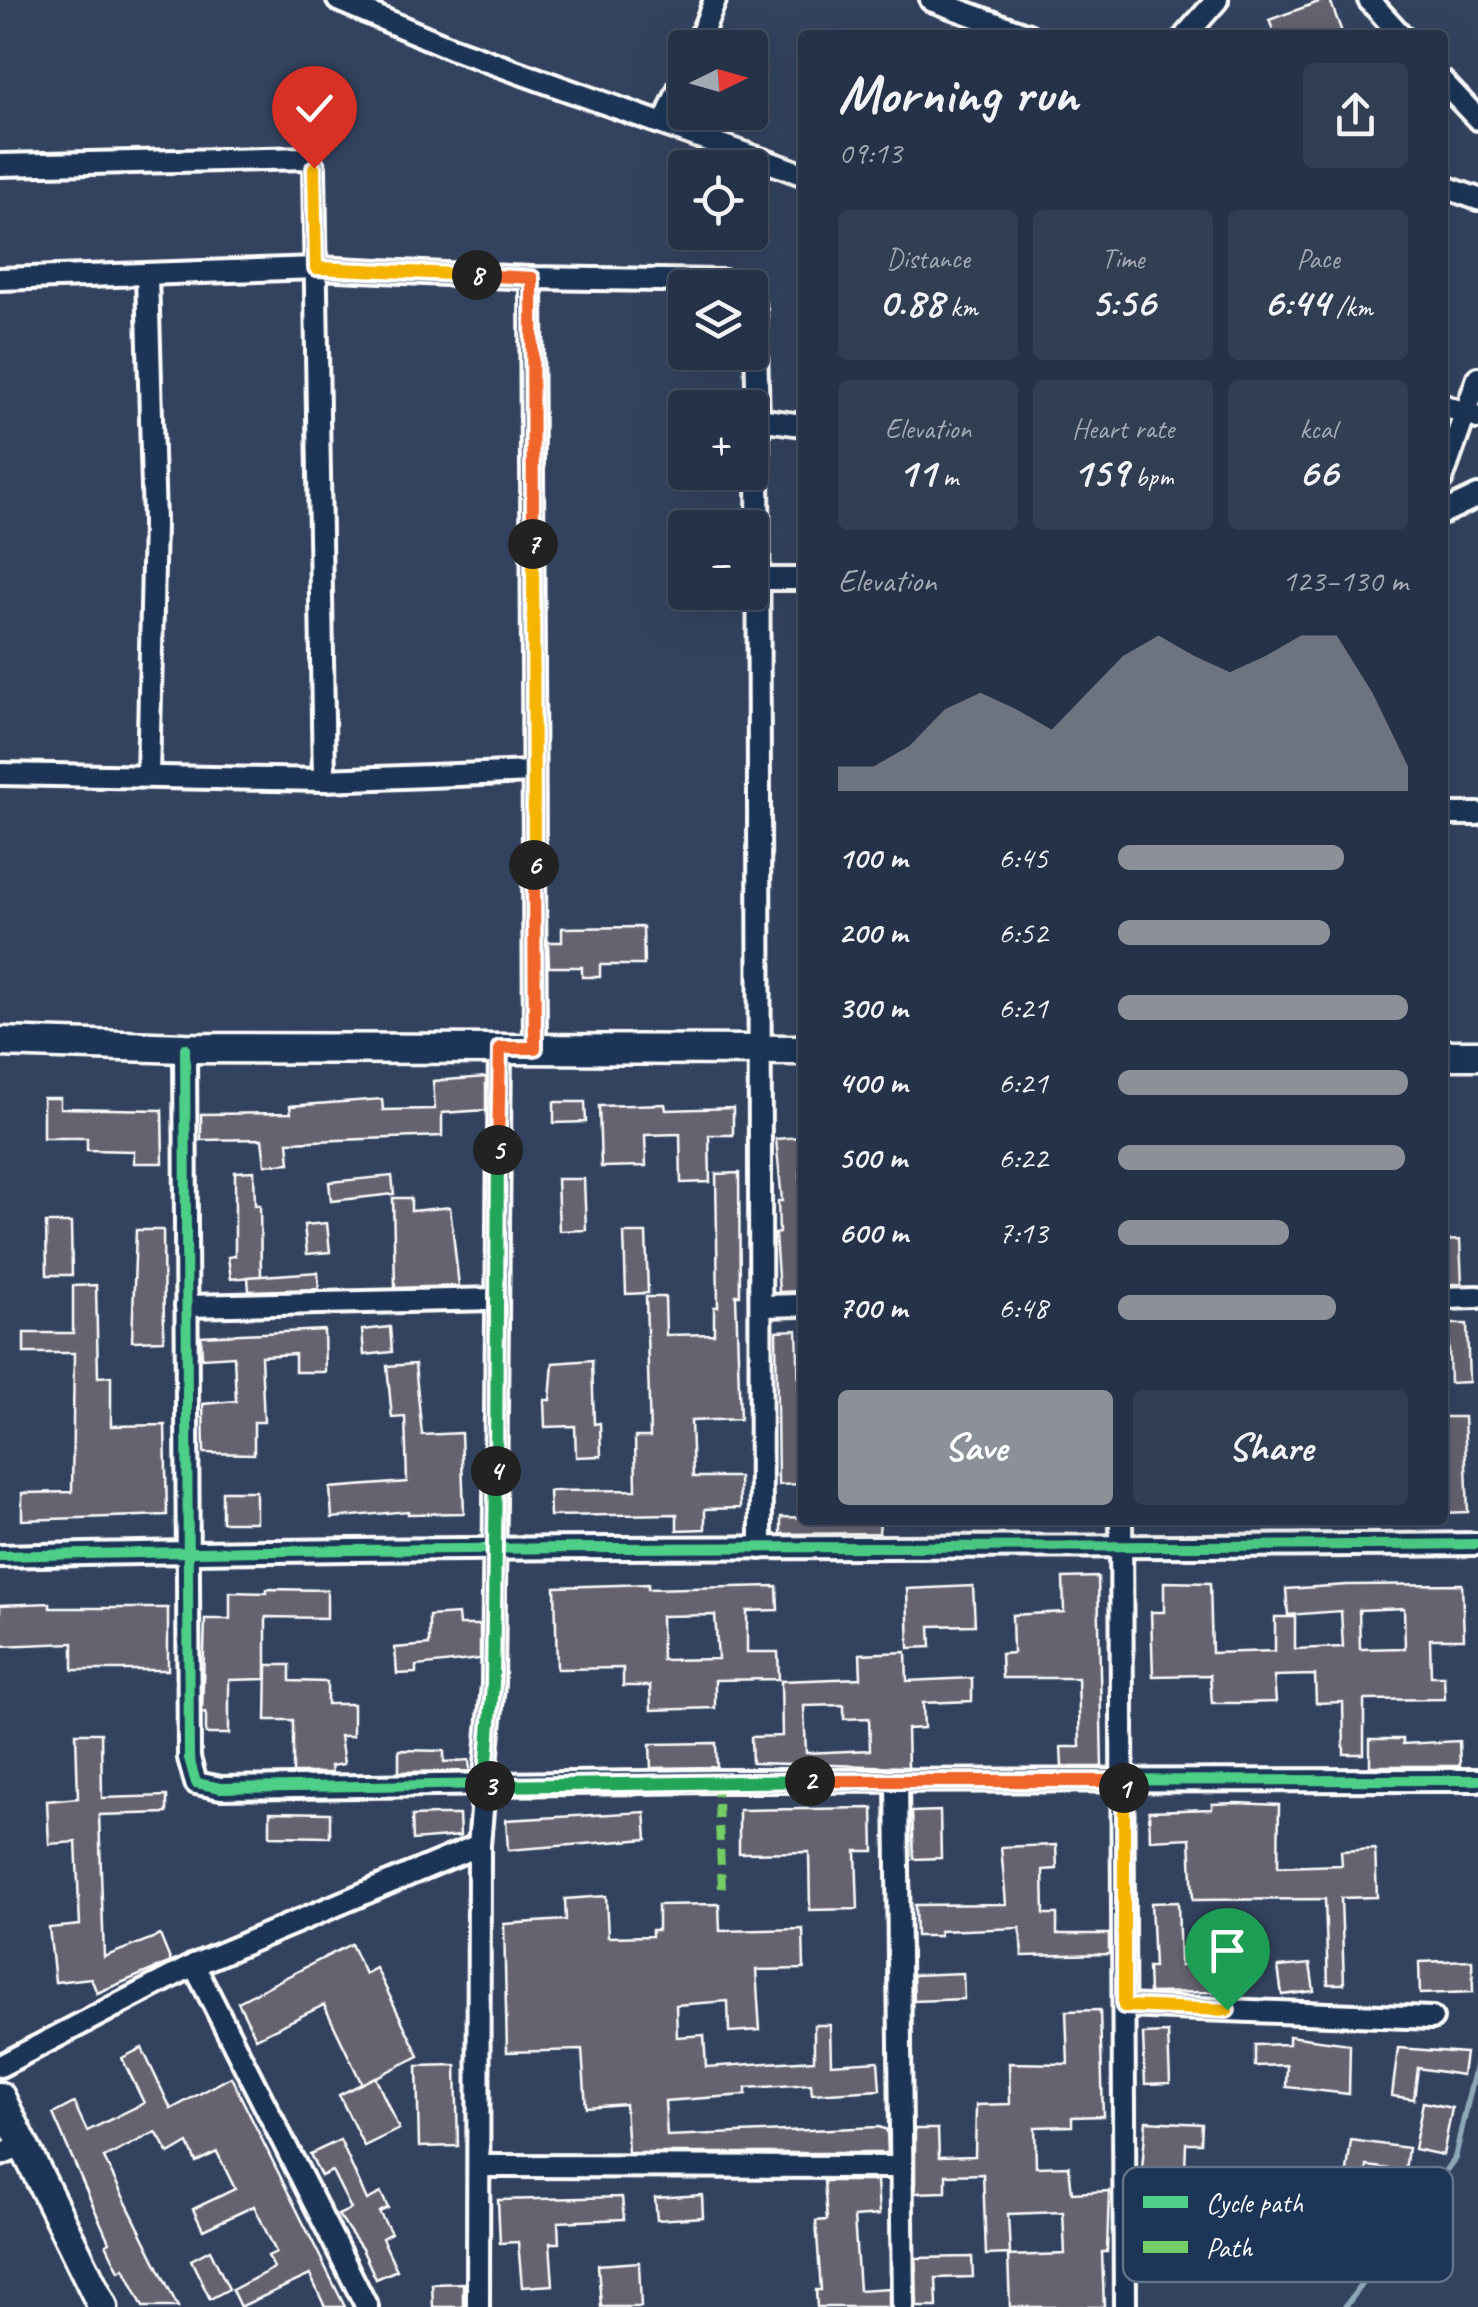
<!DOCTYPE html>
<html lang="en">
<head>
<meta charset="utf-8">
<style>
  :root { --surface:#263247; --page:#323e52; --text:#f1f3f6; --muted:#a4aab4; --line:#424d60; --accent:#8c9099 }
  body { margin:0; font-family:Caveat,sans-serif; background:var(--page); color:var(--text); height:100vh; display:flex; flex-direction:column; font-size:38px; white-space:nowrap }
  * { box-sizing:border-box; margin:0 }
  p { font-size:32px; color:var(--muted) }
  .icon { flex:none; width:55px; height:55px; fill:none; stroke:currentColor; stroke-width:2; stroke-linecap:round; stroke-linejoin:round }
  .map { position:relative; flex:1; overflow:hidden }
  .side { position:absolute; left:798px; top:30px; width:650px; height:1495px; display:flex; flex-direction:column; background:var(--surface); border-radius:10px; box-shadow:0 10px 40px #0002,0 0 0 2px var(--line) }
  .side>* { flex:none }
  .needle { width:65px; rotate:85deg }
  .controls { position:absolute; left:668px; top:30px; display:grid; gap:20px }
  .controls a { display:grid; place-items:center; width:100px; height:100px; border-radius:10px; background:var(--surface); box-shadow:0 10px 40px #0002,0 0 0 2px var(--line); font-size:50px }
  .pin { position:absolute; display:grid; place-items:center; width:85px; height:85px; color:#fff; margin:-102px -42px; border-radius:50% 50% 50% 0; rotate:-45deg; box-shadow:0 0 10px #0007 }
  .pin .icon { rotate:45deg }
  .km { position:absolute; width:50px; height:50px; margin:-25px; border-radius:50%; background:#222; color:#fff; font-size:28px; line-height:50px; text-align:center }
  .round { display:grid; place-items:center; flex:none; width:105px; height:105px; border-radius:10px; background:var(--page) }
  .head { display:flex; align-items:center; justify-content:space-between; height:170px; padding:0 40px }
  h1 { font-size:55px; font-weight:700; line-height:75px }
  .stats { display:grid; grid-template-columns:repeat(3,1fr); gap:15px; height:170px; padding:10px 40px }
  .stats div { display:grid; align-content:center; border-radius:10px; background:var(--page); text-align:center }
  .stats b { font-size:42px; font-weight:700 }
  .stats small { font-size:28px; font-weight:400 }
  .stats p { font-size:28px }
  .chart { height:280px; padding:20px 40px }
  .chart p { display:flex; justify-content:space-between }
  .chart svg { width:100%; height:180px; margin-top:10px; fill:var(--accent); opacity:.7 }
  .button { display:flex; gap:20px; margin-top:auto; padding:20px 40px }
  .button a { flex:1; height:115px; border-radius:10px; background:var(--accent); color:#fff; font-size:40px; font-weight:700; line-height:115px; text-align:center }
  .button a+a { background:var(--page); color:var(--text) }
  ul { padding:0 40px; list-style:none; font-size:32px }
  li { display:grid; grid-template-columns:160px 120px 1fr; align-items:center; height:75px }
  li i { height:25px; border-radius:12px; background:var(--accent) }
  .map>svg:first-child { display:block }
</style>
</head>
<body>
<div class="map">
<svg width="1478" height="2307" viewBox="0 0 1478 2307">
  <rect width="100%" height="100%" fill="#33435f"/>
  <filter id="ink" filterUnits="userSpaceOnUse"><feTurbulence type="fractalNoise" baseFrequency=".01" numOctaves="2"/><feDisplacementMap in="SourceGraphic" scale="20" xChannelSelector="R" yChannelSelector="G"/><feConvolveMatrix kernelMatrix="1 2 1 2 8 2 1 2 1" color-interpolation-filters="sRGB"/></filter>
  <g filter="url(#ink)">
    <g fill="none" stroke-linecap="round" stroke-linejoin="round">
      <path stroke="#8fa9b9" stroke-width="6" d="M1345 2307 1455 2158 1478 2057"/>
    </g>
    <g fill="#666471" stroke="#fff" stroke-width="2.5" fill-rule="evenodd">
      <path d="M1324 0H1330L1343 35H1275L1269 20Z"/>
      <path d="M643 927 644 965H600V977H582V967H549L548 942H562V928Z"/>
      <path d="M486 1077V1110L442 1113V1136L288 1142 290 1163 265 1165 262 1139 201 1140V1114L291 1113 290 1106 382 1099 383 1110 435 1109 433 1081Z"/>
      <path d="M43 1098H60V1108L162 1110 163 1163H134V1151L87 1150V1138H43Z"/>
      <path d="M554 1102H585L586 1122 554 1123Z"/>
      <path d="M665 1104 666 1110 733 1108V1135H709L710 1182 681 1183 680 1134 645 1135 646 1166 601 1167 599 1106Z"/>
      <path d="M800 1137 802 1291 779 1292 775 1234 779 1233 778 1201H782L776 1139Z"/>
      <path d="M254 1171 255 1205H260L261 1276 231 1279 228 1257 235 1256V1172Z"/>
      <path d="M739 1173 740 1295H736L740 1419 691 1421 693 1477H739L740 1508 705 1509V1529L677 1530V1514L550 1516 549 1491 636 1490 635 1437H650L646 1297H665L666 1335 714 1334V1307H718L716 1174Z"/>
      <path d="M392 1176 394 1194 331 1201 329 1182Z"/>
      <path d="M557 1179H584L586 1230 559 1231Z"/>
      <path d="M393 1198H411V1211L450 1207 459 1286 395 1288Z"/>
      <path d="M46 1223H71L72 1275H47Z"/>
      <path d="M327 1223 330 1252 307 1254 304 1225Z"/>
      <path d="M136 1230H163L164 1340 132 1341Z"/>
      <path d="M624 1233H646L648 1293 626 1294Z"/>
      <path d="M1460 1240 1462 1284H1442V1241Z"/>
      <path d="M318 1272 319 1289 249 1291 248 1277Z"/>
      <path d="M96 1285 98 1377 111 1376V1426L165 1425 167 1515 22 1520V1493L72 1492 74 1353H24V1333H73V1286Z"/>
      <path d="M1448 1324H1467L1469 1382 1450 1383Z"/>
      <path d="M390 1327 392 1352 364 1355 362 1330Z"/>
      <path d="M324 1330 325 1372H295V1354L261 1356 264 1422H254V1454L204 1453 203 1404 236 1401 234 1356 202 1358 201 1336Z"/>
      <path d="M797 1330 802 1484 778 1485 776 1331Z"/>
      <path d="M592 1360 594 1424 600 1423 601 1456 576 1457 575 1426 545 1427 544 1400H550L553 1363Z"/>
      <path d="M415 1364 422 1435 461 1433 464 1513 408 1514V1511L332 1518 330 1488 407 1482 405 1417 392 1418 387 1366Z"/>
      <path d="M1442 1417H1464L1468 1512 1442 1513Z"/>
      <rect x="222" y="1491" width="34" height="31"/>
      <path d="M781 1517 880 1520 879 1533 781 1534Z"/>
      <path d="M1098 1577 1102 1767H1062L1061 1747H1080L1078 1678H1002L1001 1654 1013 1653 1012 1615 1064 1612 1063 1578Z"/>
      <path d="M1164 1582 1210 1583 1212 1653 1275 1651V1617H1295V1649L1343 1647 1341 1611 1288 1615 1286 1589 1347 1585 1462 1584 1464 1639H1430L1431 1676H1444L1445 1699 1364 1700V1754H1344L1343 1702 1316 1703 1315 1675 1274 1676 1276 1702 1239 1703H1212L1210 1675 1153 1676 1151 1612H1164ZM1404 1608 1405 1648 1360 1649 1359 1610Z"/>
      <path d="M648 1584V1589L777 1586 778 1610 747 1611V1652H778L779 1679 715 1680V1708L651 1710 650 1686H623V1668L557 1669 555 1587ZM715 1615 718 1659 662 1660 661 1616Z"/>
      <path d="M973 1586 975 1625 930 1626 931 1647 909 1648 907 1589Z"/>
      <path d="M267 1589 327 1590V1618L266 1617V1679L229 1680V1734H206V1712L202 1713 205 1619H230V1592L267 1593Z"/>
      <path d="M50 1603V1608H168V1670H73V1643L0 1646V1605Z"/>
      <path d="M458 1614 459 1625H480V1659L416 1666V1673L397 1674 395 1648 429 1645V1616Z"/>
      <path d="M906 1652 907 1681 972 1678V1701L923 1703 924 1728 907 1729 908 1767 752 1763 751 1737 782 1736 781 1681 861 1678 860 1654ZM844 1705V1719L869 1718 870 1750 806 1753 804 1706Z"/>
      <path d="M267 1665H290V1681L327 1682V1704H353V1736H340L344 1764 331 1766 332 1773H293V1720H266Z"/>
      <path d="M76 1733H101L102 1798 167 1796V1813L99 1815 104 1957 160 1935 171 1962 97 1993 91 1978 55 1982 49 1928 80 1925 76 1842 49 1844 47 1801 78 1798Z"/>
      <path d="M1370 1739H1403V1744L1459 1741 1460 1766H1370Z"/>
      <path d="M716 1743 717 1767 651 1768 650 1744Z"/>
      <path d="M399 1750 444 1751V1762L469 1760 470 1771 399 1772Z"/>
      <path d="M1237 1803 1279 1805 1278 1867 1342 1865 1341 1851 1375 1849 1377 1897 1341 1898 1344 1984H1328L1325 1899 1193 1900 1190 1838 1150 1840 1149 1811 1212 1809V1804Z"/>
      <path d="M873 1808 874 1851H856L858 1909 810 1910 809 1852 739 1853V1810Z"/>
      <path d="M940 1811 941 1858 914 1859 912 1812Z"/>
      <path d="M270 1812 330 1813V1837L270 1836Z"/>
      <path d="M645 1812 647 1839 508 1850 506 1820Z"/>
      <path d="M437 1815H459L460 1836 413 1840 412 1816Z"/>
      <path d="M1056 1845 1057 1869 1043 1870 1044 1914H1057V1934H1109V1954L1022 1956 1020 1928 939 1931 940 1936H916L915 1905 1006 1904 1001 1847Z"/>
      <path d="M606 1896 608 1937 652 1936V1930H658V1905L719 1904 720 1931 803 1929 804 1969 756 1970 760 2030 729 2032 728 2001 676 2005 677 2037 704 2035 706 2067 814 2060V2025H830L831 2064 878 2061 880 2090 812 2094 811 2084 746 2088V2095L665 2101 667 2136 879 2127 887 2130 888 2153H628L625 2104 586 2107 582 2050 507 2052 504 1924 566 1920 565 1899Z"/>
      <path d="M1178 1902 1180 1966 1212 1965 1213 1992 1149 1993 1148 1967H1154L1151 1903Z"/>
      <path d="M351 1944 365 1974 376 1968 419 2056 362 2084 324 2005 256 2038 238 2002Z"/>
      <path d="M1472 1960 1473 1992 1420 1994 1419 1962Z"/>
      <path d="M1310 1964 1314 1991 1282 1995 1278 1967Z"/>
      <path d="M963 1973 964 1999 914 2001 913 1975Z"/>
      <path d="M1100 2010 1103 2116 1072 2117V2126L1035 2127 1036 2167 1069 2166 1072 2193 1109 2191 1107 2252H1102L1104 2307H1010L1008 2256 1065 2254 1063 2212 1008 2214 1010 2254 986 2255 983 2174 946 2175V2192L915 2193V2129H938L939 2157 975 2156 976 2105 1010 2104 1009 2063 1068 2064 1066 2011Z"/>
      <path d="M1168 2033 1170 2083 1145 2084 1143 2034Z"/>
      <path d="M1289 2036 1350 2044 1349 2094 1286 2087 1287 2065 1255 2066V2045L1289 2044Z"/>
      <path d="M142 2048 171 2109 231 2077 345 2307H325L310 2275 240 2307 232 2290 274 2268 268 2256 276 2252 254 2206 203 2230 193 2209 235 2189 217 2152 196 2162 188 2143 169 2154 156 2132 104 2158 178 2307H143L124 2268 119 2271 106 2244 109 2242 53 2114 74 2103 87 2131 144 2103 122 2058Z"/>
      <path d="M1398 2048 1465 2053 1462 2075 1418 2068 1414 2099 1392 2096Z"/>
      <path d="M456 2065 458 2146 419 2147 417 2066Z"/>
      <path d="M375 2077 399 2129 364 2146 339 2095Z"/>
      <path d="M1423 2102 1452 2108 1443 2155 1414 2149Z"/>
      <path d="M1146 2121 1202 2124 1201 2143H1186L1185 2172 1142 2170Z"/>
      <path d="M340 2140 367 2200 381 2193 388 2208 379 2212 391 2233 382 2238 397 2270 376 2279 362 2249 338 2215 351 2209 332 2171 321 2176 310 2154Z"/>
      <path d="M1351 2140 1408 2148 1405 2171 1367 2166 1366 2241 1327 2240 1321 2275 1276 2266 1279 2223 1222 2220 1220 2252 1154 2248 1156 2217 1200 2220 1202 2191 1217 2192 1218 2182 1345 2187Z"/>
      <path d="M824 2181H877L879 2215 854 2217 859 2290 889 2288V2307H817L816 2290H821L816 2221 827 2220Z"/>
      <path d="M702 2195 703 2217 657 2220 655 2198Z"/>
      <path d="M622 2197 624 2219 558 2222 559 2243H550L553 2285 522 2287 518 2242 500 2243 498 2200Z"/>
      <path d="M210 2250 229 2289 210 2299 191 2260Z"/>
      <path d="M972 2257 973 2277 936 2278 937 2307H917L916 2258Z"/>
      <path d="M639 2262 641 2307H601L598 2265Z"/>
      <path d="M463 2283V2307H433L432 2284Z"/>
    </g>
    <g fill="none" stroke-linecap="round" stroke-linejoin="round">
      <defs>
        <g id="street">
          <path d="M338 0 451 48 802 174"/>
          <path d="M931 0 1028 35"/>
          <path d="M1369 0 1401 35"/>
          <path d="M1186 35 1217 0"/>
          <path d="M696 48 715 0"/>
          <path d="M1442 81 1478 119"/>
          <path d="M664 124 685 74"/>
          <path d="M0 165 309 158 314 168 324 780"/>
          <path d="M1442 186 1478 199"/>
          <path d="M147 276 154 523 148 776"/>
          <path d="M531 278 535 1048"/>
          <path d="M0 279 316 268 531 278 724 281 740 288"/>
          <path d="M750 297 755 310 758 419 761 1548"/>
          <path d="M1442 405 1478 418"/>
          <path d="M758 419 802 425"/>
          <path d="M1442 479 1478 378"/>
          <path d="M1442 513 1478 496"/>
          <path d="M759 579H802"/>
          <path d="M0 774 324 780 533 772"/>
          <path d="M1442 814H1478"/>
          <path d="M185 1048 189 1758 196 1783 221 1788 717 1781 1478 1780"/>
          <path d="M1442 1298 1478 1297"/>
          <path d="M186 1306 496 1299"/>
          <path d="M762 1306 802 1305"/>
          <path d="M1121 1520 1125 2307"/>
          <path d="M0 1556C493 1544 985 1549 1478 1544"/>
          <path d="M897 1781 903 2307"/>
          <path d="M194 1965 367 2307"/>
          <path d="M1124 2006 1432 2018"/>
          <path d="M0 2066 194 1965 479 1845"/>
          <path d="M0 2155 23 2146"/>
          <path d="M479 2166 901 2167"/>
          <path d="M478 2307 479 1845 493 1684 500 1048"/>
        </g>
        <g id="secondary">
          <path d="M0 1042 185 1048 802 1050"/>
          <path d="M1442 1055H1478"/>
          <path d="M0 2097 103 2307"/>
        </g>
      </defs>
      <use href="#street" stroke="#fff" stroke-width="28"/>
      <use href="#secondary" stroke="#fff" stroke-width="35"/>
      <use href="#street" stroke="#1d3557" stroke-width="20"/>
      <use href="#secondary" stroke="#1d3557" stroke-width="28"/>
      <path stroke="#74ce65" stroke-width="8" stroke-dasharray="15 8" stroke-linecap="butt" d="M717 1781 722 1889"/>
      <defs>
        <g id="cycleway">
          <path d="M185 1048 189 1758 196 1783 221 1788 717 1781 1478 1780"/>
          <path d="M0 1556C493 1544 985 1549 1478 1544"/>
        </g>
      </defs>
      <use href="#cycleway" stroke="#1d3557" stroke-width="16"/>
      <use href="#cycleway" stroke="#4dcf88" stroke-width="10"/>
    </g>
  </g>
  <g fill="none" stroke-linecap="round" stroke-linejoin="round" filter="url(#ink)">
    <defs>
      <path id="split-1" d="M1124 1788V2006L1227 2010"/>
      <path id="split-2" d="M810 1781H1124V1788"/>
      <path id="split-3" d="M490 1786 810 1781"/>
      <path id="split-4" d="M490 1786H485L493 1684 496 1471"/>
      <path id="split-5" d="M496 1471 498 1150"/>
      <path id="split-6" d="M498 1150 500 1048H535L534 865"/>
      <path id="split-7" d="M533 544 534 865"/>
      <path id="split-8" d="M477 275 532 278 533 544"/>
      <path id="split-9" d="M314 168 316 268 477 275"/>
    </defs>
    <use href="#split-1" stroke="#fff" stroke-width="20"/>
    <use href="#split-2" stroke="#fff" stroke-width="20"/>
    <use href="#split-3" stroke="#fff" stroke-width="20"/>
    <use href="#split-4" stroke="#fff" stroke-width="20"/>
    <use href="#split-5" stroke="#fff" stroke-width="20"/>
    <use href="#split-6" stroke="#fff" stroke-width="20"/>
    <use href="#split-7" stroke="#fff" stroke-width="20"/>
    <use href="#split-8" stroke="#fff" stroke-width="20"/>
    <use href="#split-9" stroke="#fff" stroke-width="20"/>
    <use href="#split-1" stroke="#f5b400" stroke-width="12"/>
    <use href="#split-2" stroke="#f0652b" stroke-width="12"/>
    <use href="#split-3" stroke="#22a559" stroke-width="12"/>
    <use href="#split-4" stroke="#22a559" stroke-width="12"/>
    <use href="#split-5" stroke="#22a559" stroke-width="12"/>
    <use href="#split-6" stroke="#f0652b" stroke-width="12"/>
    <use href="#split-7" stroke="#f5b400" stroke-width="12"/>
    <use href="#split-8" stroke="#f0652b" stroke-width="12"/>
    <use href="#split-9" stroke="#f5b400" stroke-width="12"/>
  </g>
  <rect x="1123" y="2167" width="330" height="115" rx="15" fill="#1d3557" stroke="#617289" stroke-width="2.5"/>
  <rect x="1143" y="2196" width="45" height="12" fill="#4dcf88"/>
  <rect x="1143" y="2241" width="45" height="12" fill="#74ce65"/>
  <g font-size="28" fill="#fff">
    <text x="1206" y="2212">Cycle path</text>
    <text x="1206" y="2257">Path</text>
  </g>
</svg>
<div class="controls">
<a><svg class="needle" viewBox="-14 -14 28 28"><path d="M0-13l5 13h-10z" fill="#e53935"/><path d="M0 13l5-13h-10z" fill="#a4aab4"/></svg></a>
<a><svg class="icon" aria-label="locate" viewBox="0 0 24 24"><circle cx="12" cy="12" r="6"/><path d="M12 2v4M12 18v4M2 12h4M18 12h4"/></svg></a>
<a><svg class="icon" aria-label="layers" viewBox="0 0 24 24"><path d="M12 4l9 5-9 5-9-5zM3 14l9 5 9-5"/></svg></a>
<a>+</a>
<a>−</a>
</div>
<div class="pin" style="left:1227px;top:2010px;background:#1e9e55"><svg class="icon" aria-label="arrive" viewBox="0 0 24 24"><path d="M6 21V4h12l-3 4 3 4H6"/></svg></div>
<div class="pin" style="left:314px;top:168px;background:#d93025"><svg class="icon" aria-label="check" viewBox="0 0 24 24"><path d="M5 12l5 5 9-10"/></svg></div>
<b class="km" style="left:1124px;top:1788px">1</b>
<b class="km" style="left:810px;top:1781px">2</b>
<b class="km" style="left:490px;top:1786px">3</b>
<b class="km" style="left:496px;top:1471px">4</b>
<b class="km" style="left:498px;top:1150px">5</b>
<b class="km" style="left:534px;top:865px">6</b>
<b class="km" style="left:533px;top:544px">7</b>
<b class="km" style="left:477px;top:275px">8</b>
<section class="side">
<div class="head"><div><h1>Morning run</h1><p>09:13</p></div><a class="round"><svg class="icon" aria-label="share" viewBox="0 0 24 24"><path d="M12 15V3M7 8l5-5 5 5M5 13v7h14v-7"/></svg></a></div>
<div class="stats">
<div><p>Distance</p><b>0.88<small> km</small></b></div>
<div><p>Time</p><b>5:56</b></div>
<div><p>Pace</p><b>6:44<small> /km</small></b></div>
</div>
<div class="stats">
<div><p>Elevation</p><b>11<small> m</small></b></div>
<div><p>Heart rate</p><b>159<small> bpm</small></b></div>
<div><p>kcal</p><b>66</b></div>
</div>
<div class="chart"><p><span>Elevation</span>123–130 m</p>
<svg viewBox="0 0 160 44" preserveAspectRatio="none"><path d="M0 44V38L10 38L20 33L30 24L40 20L50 24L60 29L70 20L80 11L90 6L100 11L110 15L120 11L130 6L140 6L150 20L160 38V44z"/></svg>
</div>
<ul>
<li><b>100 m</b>6:45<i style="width:78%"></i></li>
<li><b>200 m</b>6:52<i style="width:73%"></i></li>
<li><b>300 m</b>6:21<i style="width:100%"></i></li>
<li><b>400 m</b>6:21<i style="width:100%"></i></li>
<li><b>500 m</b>6:22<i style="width:99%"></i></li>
<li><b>600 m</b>7:13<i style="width:59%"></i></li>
<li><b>700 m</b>6:48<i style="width:75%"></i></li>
</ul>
<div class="button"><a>Save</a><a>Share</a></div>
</section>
</div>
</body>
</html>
